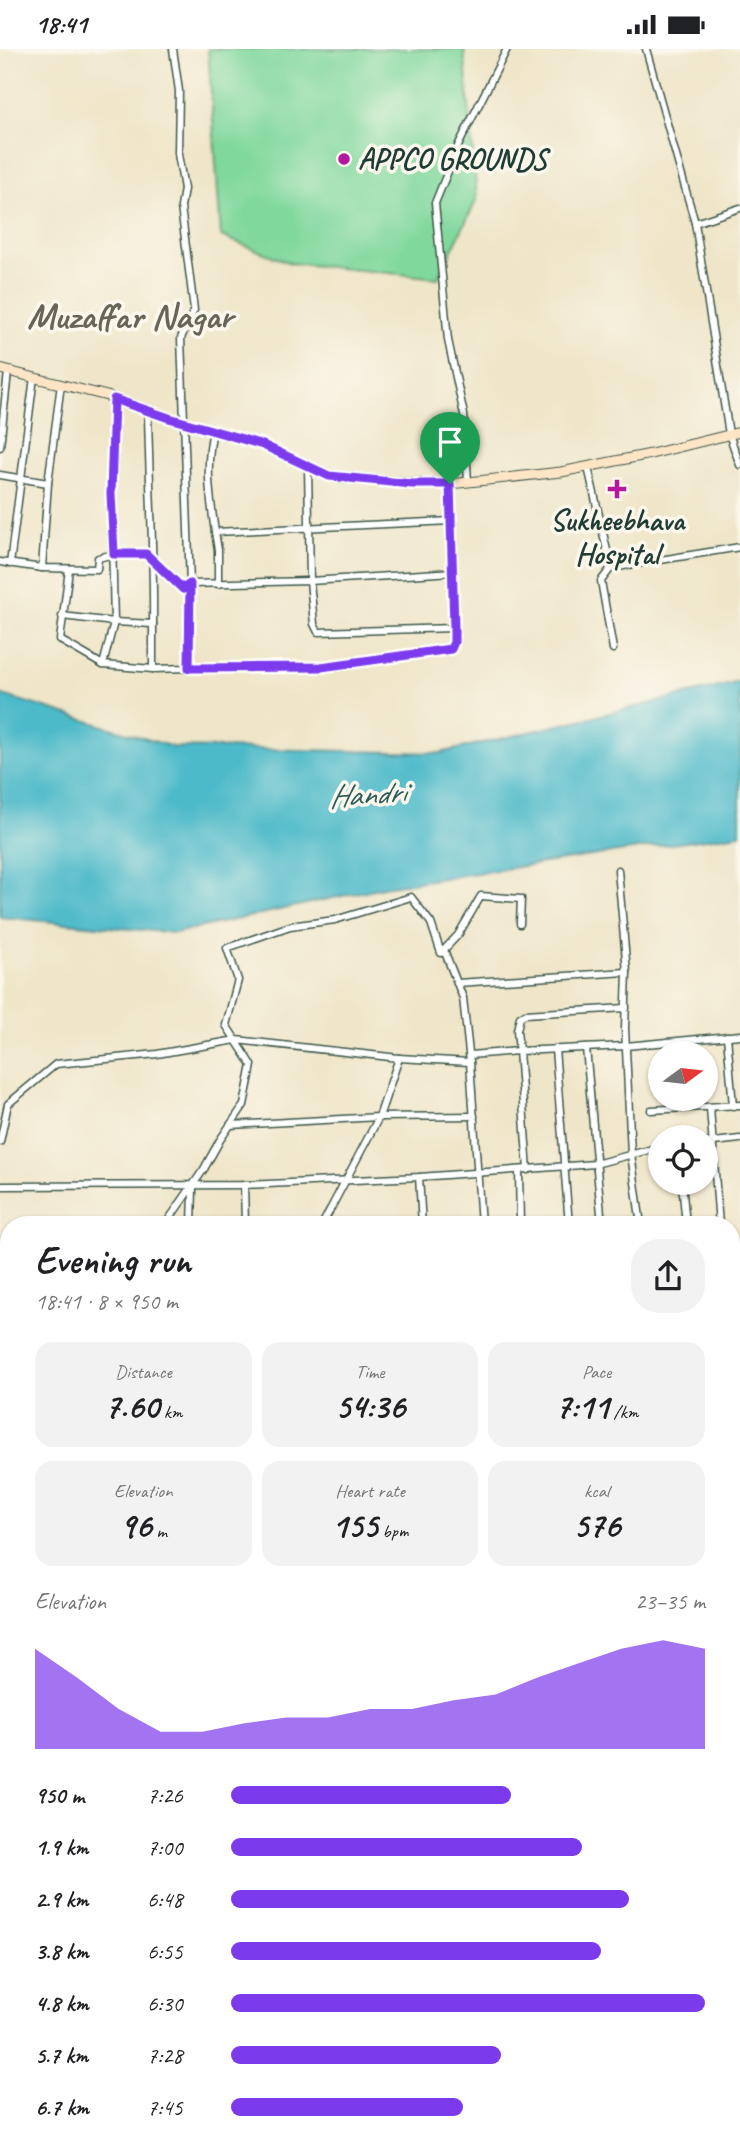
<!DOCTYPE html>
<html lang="en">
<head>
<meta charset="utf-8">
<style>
  :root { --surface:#fff; --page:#f2f2f2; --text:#202124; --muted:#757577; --accent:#7c3aed }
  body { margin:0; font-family:Caveat,sans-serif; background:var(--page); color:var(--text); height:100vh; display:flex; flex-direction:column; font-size:26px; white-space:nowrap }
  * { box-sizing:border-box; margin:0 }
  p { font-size:23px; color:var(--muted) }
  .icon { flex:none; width:38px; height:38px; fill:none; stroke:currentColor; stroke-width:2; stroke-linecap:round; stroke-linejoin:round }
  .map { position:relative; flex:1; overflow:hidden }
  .details { position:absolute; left:0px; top:1167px; width:740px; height:936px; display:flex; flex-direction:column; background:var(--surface); border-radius:28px 28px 0 0; box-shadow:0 2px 5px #0004 }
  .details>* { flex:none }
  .needle { width:46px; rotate:75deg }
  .buttons { position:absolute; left:648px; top:992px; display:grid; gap:14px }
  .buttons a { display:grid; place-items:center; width:70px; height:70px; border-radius:50%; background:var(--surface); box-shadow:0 2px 5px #0004; font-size:35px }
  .pin { position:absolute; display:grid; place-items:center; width:60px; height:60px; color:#fff; margin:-72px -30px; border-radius:50% 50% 50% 0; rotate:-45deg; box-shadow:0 0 7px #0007 }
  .pin .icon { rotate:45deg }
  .round { display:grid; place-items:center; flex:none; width:74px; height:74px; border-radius:28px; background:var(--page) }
  .overview { display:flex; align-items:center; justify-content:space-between; height:119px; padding:0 35px }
  h1 { font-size:38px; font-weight:700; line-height:52px }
  .figures { display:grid; grid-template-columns:repeat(3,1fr); gap:10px; height:119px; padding:7px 35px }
  .figures div { display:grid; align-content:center; border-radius:18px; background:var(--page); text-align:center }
  .figures b { font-size:35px; font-weight:700 }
  .figures small { font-size:19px; font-weight:400 }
  .figures p { font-size:19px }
  .chart { height:196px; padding:14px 35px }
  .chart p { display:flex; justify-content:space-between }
  .chart svg { width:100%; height:126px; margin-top:7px; fill:var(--accent); opacity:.7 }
  ul { padding:0 35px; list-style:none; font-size:23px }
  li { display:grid; grid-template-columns:112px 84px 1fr; align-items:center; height:52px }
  li i { height:18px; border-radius:9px; background:var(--accent) }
  .status { display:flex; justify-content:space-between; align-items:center; height:49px; padding:0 35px; background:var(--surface); direction:ltr }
  .status svg { height:19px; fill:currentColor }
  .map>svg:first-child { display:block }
</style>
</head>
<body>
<div class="status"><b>18:41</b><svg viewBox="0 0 49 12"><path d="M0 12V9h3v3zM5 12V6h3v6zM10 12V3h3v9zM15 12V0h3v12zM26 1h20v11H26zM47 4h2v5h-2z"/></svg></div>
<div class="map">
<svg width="740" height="2103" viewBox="0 0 740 2103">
  <rect width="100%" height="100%" fill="#fbf7ec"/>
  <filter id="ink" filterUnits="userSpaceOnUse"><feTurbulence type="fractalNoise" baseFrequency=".0143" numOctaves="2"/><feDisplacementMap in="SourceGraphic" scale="14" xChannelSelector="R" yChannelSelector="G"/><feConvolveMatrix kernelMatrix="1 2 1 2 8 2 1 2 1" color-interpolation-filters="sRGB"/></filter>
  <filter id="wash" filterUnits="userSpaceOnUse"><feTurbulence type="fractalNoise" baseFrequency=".00686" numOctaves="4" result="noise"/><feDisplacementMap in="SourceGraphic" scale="28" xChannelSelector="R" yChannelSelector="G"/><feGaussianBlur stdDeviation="1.57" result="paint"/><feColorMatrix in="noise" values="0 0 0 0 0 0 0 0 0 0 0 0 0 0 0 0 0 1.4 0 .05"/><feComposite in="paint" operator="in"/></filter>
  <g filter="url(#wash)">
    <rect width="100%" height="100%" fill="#efe6c9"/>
    <path fill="#80d89c" stroke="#508a68" stroke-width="2" d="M208 0H464L477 150 438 229 290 214 221 187Z"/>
    <path fill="#4ebac9" stroke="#367c7e" stroke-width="2" d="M740 633V785L383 838 175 884 0 868V645L173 698 440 704Z"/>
  </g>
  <g filter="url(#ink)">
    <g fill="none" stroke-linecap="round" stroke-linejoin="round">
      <defs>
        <g id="minor">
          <path d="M173 0 179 42 178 105 184 140 181 158 194 261 181 289 190 535 189 619 321 618 451 600 454 593V579"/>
          <path d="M646 0 695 174 740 159"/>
          <path d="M695 174 729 385 740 416"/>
          <path d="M114 350 111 445 114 573 153 575C154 504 149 433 148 362"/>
          <path d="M213 382C205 417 210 448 215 483L452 472"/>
          <path d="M0 398 8 323"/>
          <path d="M308 417 310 532 454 523"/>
          <path d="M588 418 611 519 740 498"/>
          <path d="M0 426 48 434"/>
          <path d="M468 433 464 366 448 291 435 154 459 95 507 0"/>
          <path d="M215 483 218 501V535"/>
          <path d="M0 513 42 519 97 520 98 509 114 505H146L183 540 190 535 310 532 314 575 318 583 454 579 450 435"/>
          <path d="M10 515 34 328"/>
          <path d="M42 519 48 434 61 335"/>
          <path d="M611 519 601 532 613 600"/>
          <path d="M69 520 60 591 103 616"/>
          <path d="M62 567 114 573 103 616 153 620"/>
          <path d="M153 575V620L189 619"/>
          <path d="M618 821 627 923 625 979 631 1105 641 1176"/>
          <path d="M444 901 463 949 470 1013 481 1176"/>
          <path d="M457 934 627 923"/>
          <path d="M727 987 733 1057"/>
          <path d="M586 999 602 1176"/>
          <path d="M555 1000 569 1176"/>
          <path d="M470 1006 519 1002 517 981 520 968 525 965 626 959"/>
          <path d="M710 1059 719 1176"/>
          <path d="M651 1061 740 1056"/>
          <path d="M230 1076 379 1068 474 1067"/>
          <path d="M0 1093 8 1055 56 1015 157 1005 236 991 399 1009"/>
          <path d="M705 1094 740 1090"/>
          <path d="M528 1121 519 1002 626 997 740 986"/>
          <path d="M519 1122 520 1176"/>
          <path d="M419 1128 422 1176"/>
          <path d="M682 1134 686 1176"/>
          <path d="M244 1136 245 1176"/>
          <path d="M0 1137 244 1136 419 1128 595 1115 660 1098"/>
          <path d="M165 1176 204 1120 220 1091 244 1056 252 1016 226 976 238 931 227 899 290 877 335 871 411 848 431 874 441 904 458 886 481 847 521 850 520 875"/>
          <path d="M192 1176 193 1139"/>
          <path d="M322 1176 379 1068 399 1009 470 1013"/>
          <path d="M732 1203H740"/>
          <path d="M0 1236H9"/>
          <path d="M0 1294H9"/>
          <path d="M732 1304H740"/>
          <path d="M732 1335 740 1444"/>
          <path d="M0 1348H9"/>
          <path d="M0 1422 9 1406"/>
          <path d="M732 1471 740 1470"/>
          <path d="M732 1499H740"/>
          <path d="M0 1549 6 1464"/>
          <path d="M732 1552 740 1551"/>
          <path d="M0 1565H9"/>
          <path d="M732 1604 740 1603"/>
          <path d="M732 1660 740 1659"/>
          <path d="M0 1664H9"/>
          <path d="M735 1759 740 1789"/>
          <path d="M0 1766 9 1765"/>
          <path d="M0 1807 9 1805"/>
          <path d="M732 1892H740"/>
          <path d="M732 1945H740"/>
          <path d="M732 1999H740"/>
          <path d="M732 2056H740"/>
          <path d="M366 2095V2103"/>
          <path d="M523 2096 524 2095"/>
          <path d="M69 2103 71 2095"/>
        </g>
        <g id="tertiary">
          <path d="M732 1707 740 1704"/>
          <path d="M732 1760 740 1758"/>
          <path d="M0 1907 9 1905"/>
          <path d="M0 1945 9 1942"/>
        </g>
        <path id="secondary" d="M0 320 107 347 169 369 263 396 329 427 412 434 450 435 561 423 651 405 740 383"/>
        <g id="primary">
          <path d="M0 2043 9 2045"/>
          <path d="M0 2052 9 2054"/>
          <path d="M0 2067 9 2068"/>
          <path d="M150 2095 200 2103"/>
          <path d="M224 2095 267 2103"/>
          <path d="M258 2095 276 2098 284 2103"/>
        </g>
        <g id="trunk">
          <path d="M732 1727 740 1725"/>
          <path d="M732 1747 740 1745"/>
          <path d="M0 1918 9 1916"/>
          <path d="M0 1934 9 1932"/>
        </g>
      </defs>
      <use href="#minor" stroke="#3e564a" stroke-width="9"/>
      <use href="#tertiary" stroke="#3e564a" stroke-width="10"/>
      <use href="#secondary" stroke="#3e564a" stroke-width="11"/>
      <use href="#primary" stroke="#3e564a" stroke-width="12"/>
      <use href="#trunk" stroke="#3e564a" stroke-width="13"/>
      <use href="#minor" stroke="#fff" stroke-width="6"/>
      <use href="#tertiary" stroke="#fff" stroke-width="8"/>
      <use href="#secondary" stroke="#fde5c5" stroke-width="9"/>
      <use href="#primary" stroke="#f9bf6d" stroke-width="10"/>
      <use href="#trunk" stroke="#f9bf6d" stroke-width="10"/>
    </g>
  </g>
  <g fill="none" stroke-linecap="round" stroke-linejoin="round" filter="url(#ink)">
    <defs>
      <path id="route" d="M114 350 169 369 263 396 329 427 412 435H450L454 579V593L451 600 321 618 189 619 190 535 183 540 146 505H114L111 445Z"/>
    </defs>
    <use href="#route" stroke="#fff" stroke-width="14"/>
    <use href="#route" stroke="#7c3aed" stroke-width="9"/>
  </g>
  <g fill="#b5179e" stroke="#fbf7ec" stroke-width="2.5">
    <circle cx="344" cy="110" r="7"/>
    <path d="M613.5 429.5h7v7h7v7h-7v7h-7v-7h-7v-7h7z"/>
  </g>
  <g text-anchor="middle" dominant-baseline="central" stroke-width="7" stroke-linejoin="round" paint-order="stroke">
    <g font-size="30" font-weight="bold" fill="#1f3d34" stroke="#fbf7ec" text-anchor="start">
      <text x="358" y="110">APPCO GROUNDS</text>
      <text x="617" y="471" text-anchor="middle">Sukheebhava<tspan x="617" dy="34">Hospital</tspan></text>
    </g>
    <g font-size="32" font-style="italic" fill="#2b5c59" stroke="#fbf7ec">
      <text transform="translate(367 745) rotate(-4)">Handri</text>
    </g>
    <g font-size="37" font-weight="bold" fill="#686558" stroke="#fbf7ec">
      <text x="130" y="266">Muzaffar Nagar</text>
    </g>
  </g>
</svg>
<div class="buttons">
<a><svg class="needle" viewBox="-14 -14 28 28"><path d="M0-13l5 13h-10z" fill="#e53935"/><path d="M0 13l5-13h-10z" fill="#757577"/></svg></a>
<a><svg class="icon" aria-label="locate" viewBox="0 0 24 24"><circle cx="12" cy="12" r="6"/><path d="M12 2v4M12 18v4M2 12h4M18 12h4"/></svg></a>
</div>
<div class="pin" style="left:450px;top:435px;background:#1e9e55"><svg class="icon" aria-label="arrive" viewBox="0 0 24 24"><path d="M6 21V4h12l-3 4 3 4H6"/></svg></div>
<section class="details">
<div class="overview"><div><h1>Evening run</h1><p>18:41 · 8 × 950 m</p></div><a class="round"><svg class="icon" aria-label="share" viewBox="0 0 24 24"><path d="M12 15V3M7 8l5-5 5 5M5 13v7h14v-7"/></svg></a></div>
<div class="figures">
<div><p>Distance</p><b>7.60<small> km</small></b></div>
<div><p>Time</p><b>54:36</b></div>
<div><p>Pace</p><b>7:11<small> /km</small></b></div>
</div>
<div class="figures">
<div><p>Elevation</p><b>96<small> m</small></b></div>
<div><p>Heart rate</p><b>155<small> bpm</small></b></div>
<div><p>kcal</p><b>576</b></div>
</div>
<div class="chart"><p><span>Elevation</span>23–35 m</p>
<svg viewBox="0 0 160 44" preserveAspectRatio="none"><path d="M0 44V9L10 19L20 30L30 38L40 38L50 35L60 33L70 33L80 30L90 30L100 27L110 25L120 19L130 14L140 9L150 6L160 9V44z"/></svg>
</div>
<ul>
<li><b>950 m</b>7:26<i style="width:59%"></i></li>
<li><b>1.9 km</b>7:00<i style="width:74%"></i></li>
<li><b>2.9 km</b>6:48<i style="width:84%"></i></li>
<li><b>3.8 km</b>6:55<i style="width:78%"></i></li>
<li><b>4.8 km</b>6:30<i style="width:100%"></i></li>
<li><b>5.7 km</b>7:28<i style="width:57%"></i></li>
<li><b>6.7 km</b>7:45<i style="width:49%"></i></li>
</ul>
</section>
</div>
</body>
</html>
